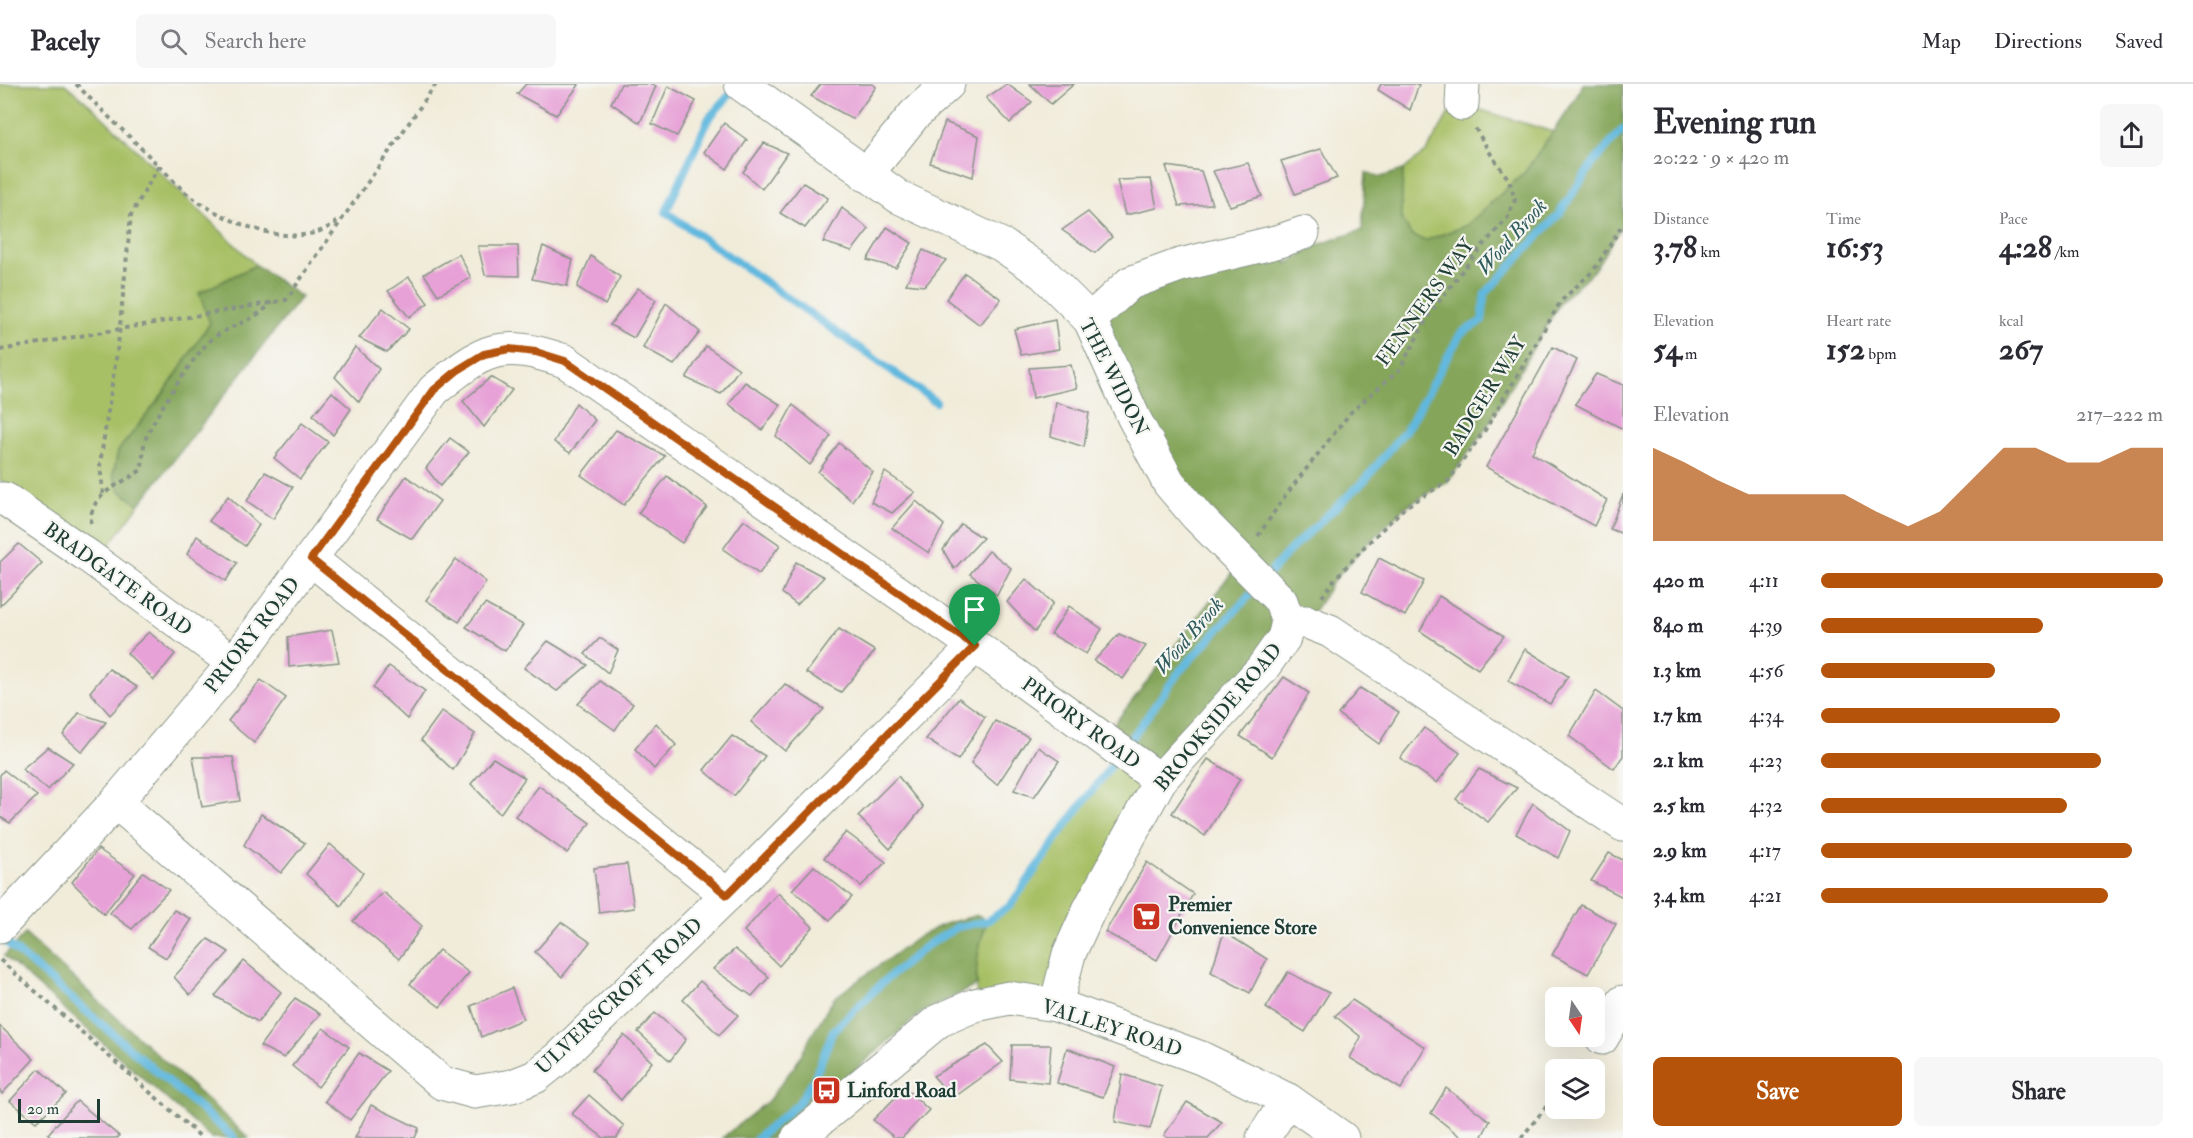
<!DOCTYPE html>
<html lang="en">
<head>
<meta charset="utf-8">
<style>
  :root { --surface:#fff; --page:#f7f7f7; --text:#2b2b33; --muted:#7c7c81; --line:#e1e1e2; --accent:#b45309 }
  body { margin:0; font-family:"IM FELL Double Pica",serif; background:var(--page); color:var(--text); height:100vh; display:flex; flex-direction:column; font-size:22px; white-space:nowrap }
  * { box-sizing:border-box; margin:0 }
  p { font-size:20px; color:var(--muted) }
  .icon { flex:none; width:33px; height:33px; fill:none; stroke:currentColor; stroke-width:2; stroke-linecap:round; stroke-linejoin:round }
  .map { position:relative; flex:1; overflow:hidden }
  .panel { display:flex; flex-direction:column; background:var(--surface); width:570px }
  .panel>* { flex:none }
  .needle { width:39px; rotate:167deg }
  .controls { position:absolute; left:1545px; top:903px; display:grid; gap:12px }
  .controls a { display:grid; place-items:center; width:60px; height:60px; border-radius:9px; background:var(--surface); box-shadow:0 6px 24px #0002; font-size:30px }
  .scale { position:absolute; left:18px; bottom:15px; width:82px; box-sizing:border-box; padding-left:6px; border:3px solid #1f3d34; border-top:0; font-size:16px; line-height:21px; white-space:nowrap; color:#1f3d34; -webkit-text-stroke:4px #f6f6f2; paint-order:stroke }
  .pin { position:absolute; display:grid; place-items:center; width:51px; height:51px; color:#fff; margin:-62px -26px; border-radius:50% 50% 50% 0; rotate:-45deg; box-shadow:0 0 6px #0007 }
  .pin .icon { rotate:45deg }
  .round { display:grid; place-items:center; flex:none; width:63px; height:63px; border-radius:9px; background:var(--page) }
  .overview { display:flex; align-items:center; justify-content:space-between; height:102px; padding:0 30px }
  h1 { font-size:33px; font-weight:700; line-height:45px }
  .figures { display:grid; grid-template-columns:repeat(3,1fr); gap:9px; height:102px; padding:6px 30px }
  .figures div { display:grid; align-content:center }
  .figures b { font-size:30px; font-weight:700 }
  .figures small { font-size:16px; font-weight:400 }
  .figures p { font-size:16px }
  .chart { height:168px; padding:12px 30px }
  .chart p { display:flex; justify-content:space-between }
  .chart svg { width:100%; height:108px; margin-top:6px; fill:var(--accent); opacity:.7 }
  .button { display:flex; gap:12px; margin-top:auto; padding:12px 30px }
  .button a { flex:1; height:69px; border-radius:9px; background:var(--accent); color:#fff; font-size:24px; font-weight:700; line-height:69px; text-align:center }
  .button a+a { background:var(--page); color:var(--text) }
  ul { padding:0 30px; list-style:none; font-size:20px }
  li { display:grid; grid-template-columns:96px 72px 1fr; align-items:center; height:45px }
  li i { height:15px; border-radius:8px; background:var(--accent) }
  header { display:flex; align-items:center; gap:36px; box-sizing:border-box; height:84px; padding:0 30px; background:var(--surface); border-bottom:2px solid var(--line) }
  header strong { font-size:28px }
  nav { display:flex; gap:33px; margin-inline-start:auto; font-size:21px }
  .search { width:420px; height:54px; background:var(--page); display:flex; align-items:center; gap:15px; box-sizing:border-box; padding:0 21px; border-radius:9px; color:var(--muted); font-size:22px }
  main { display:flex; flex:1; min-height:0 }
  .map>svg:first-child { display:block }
</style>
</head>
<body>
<header>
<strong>Pacely</strong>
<div class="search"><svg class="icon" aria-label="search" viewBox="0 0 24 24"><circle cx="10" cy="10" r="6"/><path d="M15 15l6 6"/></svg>Search here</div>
<nav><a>Map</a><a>Directions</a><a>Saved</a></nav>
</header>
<main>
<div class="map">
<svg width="1623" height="1054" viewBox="0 0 1623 1054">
  <rect width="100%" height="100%" fill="#f6f6f2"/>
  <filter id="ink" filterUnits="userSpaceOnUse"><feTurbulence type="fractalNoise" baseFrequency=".0167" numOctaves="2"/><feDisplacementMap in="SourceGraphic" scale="12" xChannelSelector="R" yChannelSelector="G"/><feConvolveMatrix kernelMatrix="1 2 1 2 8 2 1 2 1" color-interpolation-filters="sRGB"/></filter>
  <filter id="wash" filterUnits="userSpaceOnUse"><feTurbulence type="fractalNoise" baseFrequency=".008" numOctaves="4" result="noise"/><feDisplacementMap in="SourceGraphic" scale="24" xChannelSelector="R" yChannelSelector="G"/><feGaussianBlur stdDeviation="1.35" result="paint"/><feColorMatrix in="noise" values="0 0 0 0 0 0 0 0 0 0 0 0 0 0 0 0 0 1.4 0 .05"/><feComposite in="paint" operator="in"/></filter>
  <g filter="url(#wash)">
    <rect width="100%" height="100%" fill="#f1ecda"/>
    <g fill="#a7c065" stroke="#637e4c" stroke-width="1.5">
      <path d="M0 0H65L89 20 256 181 199 209 210 239 164 309 118 367 113 391 119 406 139 421 104 469 0 396Z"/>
      <path d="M1462 20 1553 48 1525 88 1467 141 1425 157 1411 151 1401 133 1403 86 1427 67 1449 29Z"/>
      <path d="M1122 667 1160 696 1056 921H975L977 901 976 883 980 857 987 837 1010 822 1070 736Z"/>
    </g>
    <g fill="#85a65a" stroke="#527247" stroke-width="1.5">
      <path d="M1583 0H1623V140L1594 186 1561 217 1485 346 1448 397 1405 423 1365 462 1335 495 1307 538 1160 696 1103 654 1241 477 1197 432 1090 236 1130 199 1280 157 1287 180 1315 162 1362 146 1366 89 1381 93 1403 86 1401 133 1411 151 1425 157 1467 141 1525 88 1574 17Z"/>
      <path d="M256 181 301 213 139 421 119 406 113 391 118 367 164 309 210 239 199 209Z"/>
      <path d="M978 831 987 837C980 858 975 878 977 901L922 928 776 1054H722L768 1017 796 980 811 952 834 914 920 852 944 840Z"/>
      <path d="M25 850 249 1054H211L4 872Z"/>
    </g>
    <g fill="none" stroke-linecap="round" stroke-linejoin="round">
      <g stroke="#61b8de" stroke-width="8">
        <path d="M735 5 709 34 666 128 936 318"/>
        <path d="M1266 493 1289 467 1365 396 1408 343 1461 249 1482 237 1485 210 1559 130 1591 82 1623 45"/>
        <path d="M1125 663 1179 588 1258 502"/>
        <path d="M0 853 234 1054"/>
        <path d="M757 1054 798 1020 814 995 833 947 883 898 926 862 957 843 987 837 1010 822 1070 736 1117 674"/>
      </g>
    </g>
    <g id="blocks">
      <g fill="#e7a1d7">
        <path d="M526 0H577L579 1 556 31 517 10Z"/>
        <path d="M621 0H652L656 2 640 39 611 19Z"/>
        <path d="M821 0H873L876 3 853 35 811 12Z"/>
        <path d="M1007 0 1032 18 1010 39 986 14Z"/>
        <path d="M1030 0H1074L1051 20Z"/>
        <path d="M1381 0H1419L1410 26 1378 6Z"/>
        <path d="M668 2 696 17 677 52 652 40Z"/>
        <path d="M945 38 979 52 973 93 930 79Z"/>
        <path d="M724 39 747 56 727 85 704 68Z"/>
        <path d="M764 59 787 69 762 105 743 88Z"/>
        <path d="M1321 65 1337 94 1295 110 1281 77Z"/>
        <path d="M1248 79 1262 112 1230 122 1213 87Z"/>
        <path d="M1166 82 1201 87 1212 120 1179 122Z"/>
        <path d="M1151 95 1157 124 1125 131 1117 96Z"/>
        <path d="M803 99 828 114 805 144 780 129Z"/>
        <path d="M842 124 869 145 852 167 823 158Z"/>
        <path d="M1088 128 1112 153 1095 169 1062 146Z"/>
        <path d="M887 143 912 159 896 184 867 176Z"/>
        <path d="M478 162H518L519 192 485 191Z"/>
        <path d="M543 162 573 176 567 202 532 195Z"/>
        <path d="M923 166 946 176 925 202 906 200Z"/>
        <path d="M459 170 471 194 438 211 424 190Z"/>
        <path d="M591 172 620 193 605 221 577 203Z"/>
        <path d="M965 189 1001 215 980 241 946 215Z"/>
        <path d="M409 193 428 219 409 233 388 207Z"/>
        <path d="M638 204 656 216 634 254 610 241Z"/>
        <path d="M666 219 700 248 674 281 643 264Z"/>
        <path d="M383 224 409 245 387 268 359 254Z"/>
        <path d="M1055 236 1059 265 1021 271 1014 245Z"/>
        <path d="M706 262 739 285 721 310 686 294Z"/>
        <path d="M355 263 379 285 359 318 335 293Z"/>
        <path d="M1553 263 1577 276 1532 369 1607 416 1594 442 1486 383Z"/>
        <path d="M1071 281 1077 304 1033 314 1029 284Z"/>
        <path d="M1596 290 1623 301V345L1575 320Z"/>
        <path d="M491 293 512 306 484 343 463 317Z"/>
        <path d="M745 298 781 321 762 346 729 320Z"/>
        <path d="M332 308 351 325 333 351 313 331Z"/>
        <path d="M1056 318 1089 329 1084 363 1051 352Z"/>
        <path d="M576 319 595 336 570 369 554 358Z"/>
        <path d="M793 321 831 352 810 381 776 352Z"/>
        <path d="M302 339 328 358 300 395 274 374Z"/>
        <path d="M616 346 665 372 624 421 581 391Z"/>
        <path d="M450 354 469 368 440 402 426 384Z"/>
        <path d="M839 359 873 388 852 417 818 388Z"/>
        <path d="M265 388 293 403 273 435 247 417Z"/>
        <path d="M885 388 915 408 892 429 871 418Z"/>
        <path d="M406 392 440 417 412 455 377 435Z"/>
        <path d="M667 392 707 423 682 459 638 429Z"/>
        <path d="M1623 410V450L1610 445Z"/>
        <path d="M228 412 259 441 245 462 209 437Z"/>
        <path d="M916 417 944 441 929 469 892 444Z"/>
        <path d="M744 436 780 461 759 490 723 465Z"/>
        <path d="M961 440 983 454 954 485 943 466Z"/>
        <path d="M197 452 237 479 226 497 187 470Z"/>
        <path d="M19 460 42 479 0 522V478Z"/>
        <path d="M989 467 1011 484 997 511 970 490Z"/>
        <path d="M1379 474 1424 497 1405 532 1362 508Z"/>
        <path d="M456 475 486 498 459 538 426 516Z"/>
        <path d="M796 478 824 493 797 521 782 509Z"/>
        <path d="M1026 495 1053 519 1035 548 1007 518Z"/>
        <path d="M1439 512 1504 552 1478 585 1420 547Z"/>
        <path d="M485 520 523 541 505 567 466 543Z"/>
        <path d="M1069 522 1102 545 1086 570 1051 550Z"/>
        <path d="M839 545 875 567 841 608 806 589Z"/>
        <path d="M332 546 339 578 289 583 288 553Z"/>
        <path d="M149 548 175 570 154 596 127 569Z"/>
        <path d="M1119 550 1146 562 1123 595 1094 577Z"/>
        <path d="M600 554 618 566 608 589 585 570Z"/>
        <path d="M548 557 588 581 557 607 524 584Z"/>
        <path d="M1525 565 1568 592 1550 620 1508 597Z"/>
        <path d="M389 582 425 607 407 635 373 604Z"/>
        <path d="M109 585 137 603 110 631 90 608Z"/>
        <path d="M1284 593 1309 609 1272 673 1240 652Z"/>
        <path d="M261 596 286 614 254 659 228 637Z"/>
        <path d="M600 597 633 620 615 646 578 620Z"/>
        <path d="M785 600 824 625 785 667 751 638Z"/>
        <path d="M1360 604 1399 628 1379 660 1338 630Z"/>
        <path d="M1596 607 1623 627V672L1614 685 1569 652Z"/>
        <path d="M959 614 985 633 958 676 926 655Z"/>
        <path d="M442 627 475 650 453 686 421 656Z"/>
        <path d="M79 629 106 638 82 668 63 651Z"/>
        <path d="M995 637 1029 653 997 701 971 679Z"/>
        <path d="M656 639 676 661 654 685 635 665Z"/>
        <path d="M1424 644 1460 669 1437 699 1400 674Z"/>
        <path d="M732 652 765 672 734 712 704 686Z"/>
        <path d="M48 663 73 679 48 706 22 685Z"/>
        <path d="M1038 663 1059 677 1034 713 1014 706Z"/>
        <path d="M193 673H233L240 717 202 723Z"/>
        <path d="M493 674 525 694 500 730 471 700Z"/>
        <path d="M1208 675 1240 695 1205 752 1172 729Z"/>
        <path d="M1479 685 1517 704 1488 738 1456 715Z"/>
        <path d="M4 686 37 712 10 739 0 733V691Z"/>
        <path d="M898 692 923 723 890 765 858 732Z"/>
        <path d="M539 702 590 739 567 769 515 732Z"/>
        <path d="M1533 719 1570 747 1558 774 1516 750Z"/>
        <path d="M261 730 305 759 281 789 244 761Z"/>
        <path d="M846 748 886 778 861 802 824 774Z"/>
        <path d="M330 760 363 789 341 822 306 790Z"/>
        <path d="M98 765 135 790 104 830 72 798Z"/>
        <path d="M1609 769 1623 776V813L1591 797Z"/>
        <path d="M1147 778 1193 810 1157 876 1105 848Z"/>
        <path d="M627 780 634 824 599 829 594 784Z"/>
        <path d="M814 782 852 813 830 836 792 806Z"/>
        <path d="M143 788 169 806 132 845 110 829Z"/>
        <path d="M383 808 422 842 399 875 353 837Z"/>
        <path d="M778 809 813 843 779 882 744 847Z"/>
        <path d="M1581 821 1616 840 1588 890 1552 871Z"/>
        <path d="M174 826 191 835 166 874 148 863Z"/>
        <path d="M561 838 590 858 562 893 535 868Z"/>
        <path d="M1224 848 1267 875 1250 909 1211 888Z"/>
        <path d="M208 855 229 868 190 911 174 893Z"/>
        <path d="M735 865 769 893 752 912 713 885Z"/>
        <path d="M439 866 469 889 440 923 410 900Z"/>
        <path d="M244 877 281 908 258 938 215 912Z"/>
        <path d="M1288 888 1329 909 1305 948 1266 924Z"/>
        <path d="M700 897 738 931 719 951 683 916Z"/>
        <path d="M512 904 523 935 481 953 471 922Z"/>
        <path d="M295 914 320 930 284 974 260 962Z"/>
        <path d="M1352 916 1425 963 1401 1005 1350 974 1361 953 1335 932Z"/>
        <path d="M655 929 686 955 670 977 638 948Z"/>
        <path d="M0 942 34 975 2 1010 0 1007Z"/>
        <path d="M323 944 349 963 318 1003 292 982Z"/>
        <path d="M624 951 652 978 621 1016 592 986Z"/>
        <path d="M987 961 1003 978 953 1014 933 992Z"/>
        <path d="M1012 961H1051L1048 999 1010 995Z"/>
        <path d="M1067 964 1115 983 1103 1013 1057 999Z"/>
        <path d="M359 969 388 987 350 1036 325 1017Z"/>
        <path d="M39 985 66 1010 36 1038 10 1017Z"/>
        <path d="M1122 990 1162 1003 1150 1045 1115 1038Z"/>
        <path d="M905 1004 929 1026 902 1054H895L873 1036Z"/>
        <path d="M1446 1004 1490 1037 1481 1054H1462L1431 1029Z"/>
        <path d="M589 1011 624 1042 617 1054H604L572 1030Z"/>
        <path d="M77 1017 119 1052 118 1054H53L48 1050Z"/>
        <path d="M1187 1018 1222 1038 1208 1054H1168L1164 1051Z"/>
        <path d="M371 1021 419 1044 415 1054H355Z"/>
      </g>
    </g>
  </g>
  <g filter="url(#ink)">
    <use href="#blocks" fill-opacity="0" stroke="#889487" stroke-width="1.5"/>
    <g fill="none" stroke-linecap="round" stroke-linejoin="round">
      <defs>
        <g id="minor">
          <path d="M741 0 899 113 1002 161 1043 189 1090 236 1134 334 1169 399 1197 432 1281 517 1288 538"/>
          <path d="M1462 20 1463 0"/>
          <path d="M866 91 914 31 948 0"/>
          <path d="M1090 236 1130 199 1180 181 1280 157 1303 149"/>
          <path d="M0 415H5L88 472 234 579"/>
          <path d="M311 475 727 811"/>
          <path d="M1288 538H1307L1330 547 1623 741"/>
          <path d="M116 718 442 999 475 1008 512 1002 535 993 559 974 727 811 975 562"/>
          <path d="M0 842 116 718 234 579 434 306C485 264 500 255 565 277L975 562 1160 696"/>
          <path d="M1056 921 1069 870 1089 826 1160 696 1261 586 1284 554 1288 538"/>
          <path d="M1602 954 1623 918"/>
          <path d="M798 1054 938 937 975 921 1009 914 1056 921 1201 974 1288 1016 1342 1054"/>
          <path d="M1263 1054 1288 1016"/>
        </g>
      </defs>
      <use href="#minor" stroke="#889487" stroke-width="35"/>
      <g stroke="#889487" stroke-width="4" stroke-dasharray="4.5 4.5" stroke-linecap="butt">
        <path d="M76 0C101 26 128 51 154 77 166 88 177 102 190 112 226 138 298 171 337 137"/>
        <path d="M0 266 286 216 436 0"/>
        <path d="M103 410 100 380 118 261 131 131 159 82"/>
        <path d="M91 439C89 409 121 401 141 386 144 376 142 364 146 354 152 336 197 266 213 254 231 241 257 236 272 218"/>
        <path d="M1258 452 1285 412 1351 328 1399 286 1431 228 1475 170 1507 135 1515 116 1509 96 1492 72 1475 44"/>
        <path d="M1322 513 1335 495 1365 462 1405 423 1448 397 1485 346 1561 217 1594 186 1623 140"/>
        <path d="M0 876 202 1054"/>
        <path d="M1576 986 1583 977"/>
        <path d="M1521 1054 1556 1011"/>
      </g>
      <use href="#minor" stroke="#fff" stroke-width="33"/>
    </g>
  </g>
  <g fill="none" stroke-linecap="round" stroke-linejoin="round" filter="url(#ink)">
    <defs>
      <path id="route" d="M509 265 536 268 565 277 975 562 727 811 311 475 434 306 458 286 484 270Z"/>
    </defs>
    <use href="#route" stroke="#fff" stroke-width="12"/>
    <use href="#route" stroke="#b45309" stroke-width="8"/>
  </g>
  <defs>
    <symbol id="supermarket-square" viewBox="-11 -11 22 22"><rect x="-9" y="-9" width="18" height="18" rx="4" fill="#c8321e" stroke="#f6f6f2"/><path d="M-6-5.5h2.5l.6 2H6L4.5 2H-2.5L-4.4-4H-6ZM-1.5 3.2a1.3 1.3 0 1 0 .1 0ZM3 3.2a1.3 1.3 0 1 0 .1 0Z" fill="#fff"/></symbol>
    <symbol id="bus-square" viewBox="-11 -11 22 22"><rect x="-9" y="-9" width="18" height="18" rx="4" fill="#c8321e" stroke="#f6f6f2"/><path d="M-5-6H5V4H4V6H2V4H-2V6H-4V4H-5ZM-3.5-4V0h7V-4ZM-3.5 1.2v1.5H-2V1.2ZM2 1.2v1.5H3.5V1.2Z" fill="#fff"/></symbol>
  </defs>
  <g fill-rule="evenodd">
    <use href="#supermarket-square" x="1130" y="816" width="33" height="33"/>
    <use href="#bus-square" x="810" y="990" width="33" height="33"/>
  </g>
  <g text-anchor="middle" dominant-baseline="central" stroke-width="4.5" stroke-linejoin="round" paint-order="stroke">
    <g font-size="20" fill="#1f3d34" stroke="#f6f6f2">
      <text transform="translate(1425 218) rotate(-54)">FENNERS WAY</text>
      <text transform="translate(1114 293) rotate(63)">THE WIDON</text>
      <text transform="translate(1485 312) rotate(-58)">BADGER WAY</text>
      <text transform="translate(118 495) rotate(36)">BRADGATE ROAD</text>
      <text transform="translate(252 551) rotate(-52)">PRIORY ROAD</text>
      <text transform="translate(1218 633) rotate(-50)">BROOKSIDE ROAD</text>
      <text transform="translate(1081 639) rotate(36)">PRIORY ROAD</text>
      <text transform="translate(619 912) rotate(-43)">ULVERSCROFT ROAD</text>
      <text transform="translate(1112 944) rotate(18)">VALLEY ROAD</text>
    </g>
    <g font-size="20" font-weight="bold" fill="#1f3d34" stroke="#f6f6f2" text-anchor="start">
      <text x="1168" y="820">Premier<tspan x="1168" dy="23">Convenience Store</tspan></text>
      <text x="847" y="1006">Linford Road</text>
    </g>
    <g font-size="21" font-style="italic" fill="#305c5e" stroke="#f6f6f2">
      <text transform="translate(1512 153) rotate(-48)">Wood Brook</text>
      <text transform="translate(1189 552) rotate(-49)">Wood Brook</text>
    </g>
  </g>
</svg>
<div class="controls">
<a><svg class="needle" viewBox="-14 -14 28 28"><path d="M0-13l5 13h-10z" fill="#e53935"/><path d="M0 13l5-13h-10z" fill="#7c7c81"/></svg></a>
<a><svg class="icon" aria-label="layers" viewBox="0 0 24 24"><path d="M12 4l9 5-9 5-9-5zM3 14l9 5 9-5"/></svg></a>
</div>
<div class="scale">20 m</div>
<div class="pin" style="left:975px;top:562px;background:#1e9e55"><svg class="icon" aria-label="arrive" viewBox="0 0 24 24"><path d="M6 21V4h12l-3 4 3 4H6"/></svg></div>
</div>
<section class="panel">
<div class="overview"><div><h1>Evening run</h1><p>20:22 · 9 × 420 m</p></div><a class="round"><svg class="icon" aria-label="share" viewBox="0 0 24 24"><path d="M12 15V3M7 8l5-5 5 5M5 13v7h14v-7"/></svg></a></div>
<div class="figures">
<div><p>Distance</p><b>3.78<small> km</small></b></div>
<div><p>Time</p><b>16:53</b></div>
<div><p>Pace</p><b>4:28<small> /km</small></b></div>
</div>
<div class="figures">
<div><p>Elevation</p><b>54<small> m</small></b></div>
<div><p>Heart rate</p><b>152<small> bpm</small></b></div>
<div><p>kcal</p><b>267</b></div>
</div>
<div class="chart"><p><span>Elevation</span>217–222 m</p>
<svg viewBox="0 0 160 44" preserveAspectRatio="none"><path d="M0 44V6L10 12L20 19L30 25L40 25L50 25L60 25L70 32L80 38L90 32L100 19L110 6L120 6L130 12L140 12L150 6L160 6V44z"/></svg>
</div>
<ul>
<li><b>420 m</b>4:11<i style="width:100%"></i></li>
<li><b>840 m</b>4:39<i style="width:65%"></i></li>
<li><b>1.3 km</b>4:56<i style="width:51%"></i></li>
<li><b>1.7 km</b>4:34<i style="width:70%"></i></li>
<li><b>2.1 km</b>4:23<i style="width:82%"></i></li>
<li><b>2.5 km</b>4:32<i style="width:72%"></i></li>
<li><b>2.9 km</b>4:17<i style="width:91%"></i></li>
<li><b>3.4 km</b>4:21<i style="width:84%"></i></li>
</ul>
<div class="button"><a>Save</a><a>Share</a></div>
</section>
</main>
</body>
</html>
